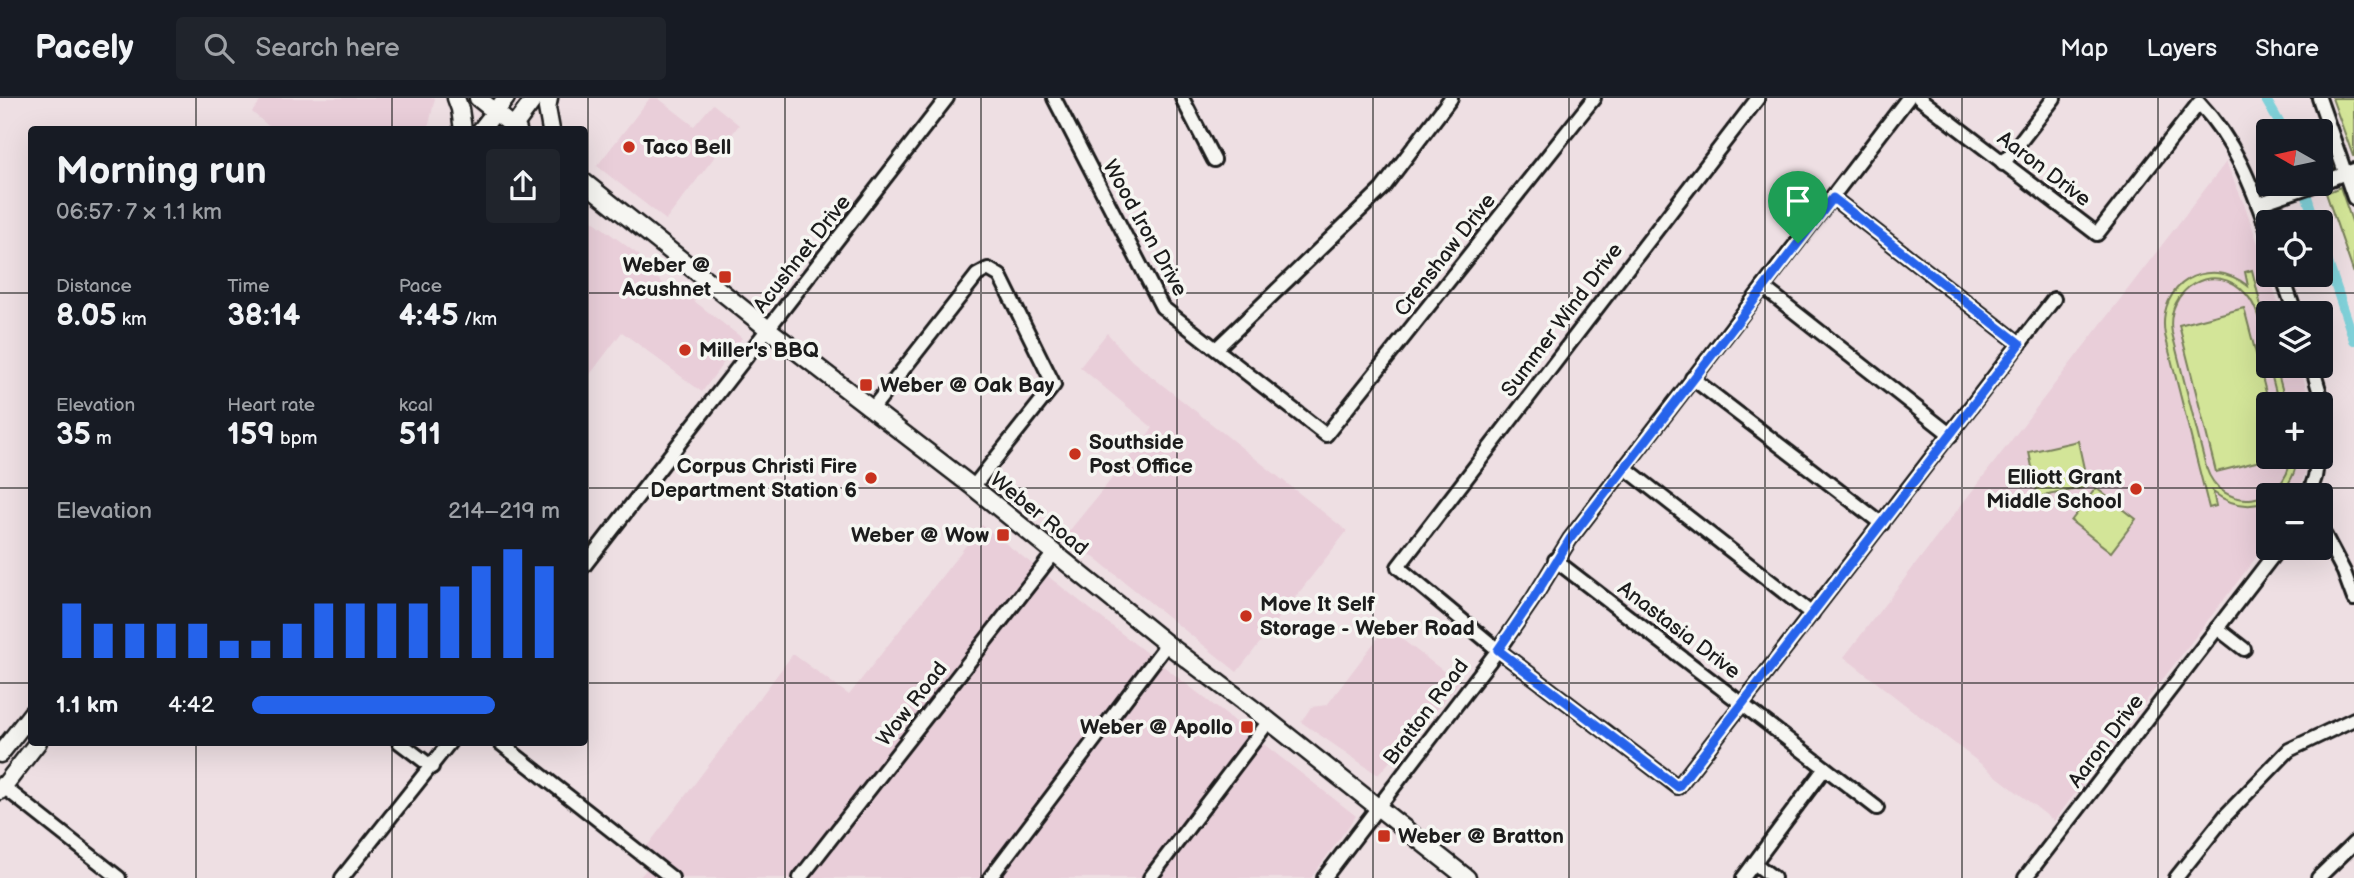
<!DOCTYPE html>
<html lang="en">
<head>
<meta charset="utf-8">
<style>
  :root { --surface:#171b24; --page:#20242c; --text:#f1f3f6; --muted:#9ea1a6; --line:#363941; --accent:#2563eb }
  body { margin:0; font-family:"Balsamiq Sans",sans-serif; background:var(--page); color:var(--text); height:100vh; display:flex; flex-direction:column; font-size:26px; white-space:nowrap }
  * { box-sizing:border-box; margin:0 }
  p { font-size:23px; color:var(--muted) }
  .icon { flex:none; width:38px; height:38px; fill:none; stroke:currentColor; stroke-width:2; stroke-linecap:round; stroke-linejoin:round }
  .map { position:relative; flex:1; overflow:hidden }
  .drawer { position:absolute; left:28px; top:28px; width:560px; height:620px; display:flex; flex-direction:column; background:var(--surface); border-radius:7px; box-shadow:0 7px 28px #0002 }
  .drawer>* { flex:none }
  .needle { width:46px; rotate:279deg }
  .fabs { position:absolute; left:2256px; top:21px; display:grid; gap:14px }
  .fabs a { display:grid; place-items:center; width:77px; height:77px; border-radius:7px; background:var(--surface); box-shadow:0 7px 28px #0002; font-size:35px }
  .pin { position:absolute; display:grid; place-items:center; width:60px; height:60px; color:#fff; margin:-72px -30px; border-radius:50% 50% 50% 0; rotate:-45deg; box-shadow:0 0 7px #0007 }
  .pin .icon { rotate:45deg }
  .round { display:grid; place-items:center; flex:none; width:74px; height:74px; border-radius:7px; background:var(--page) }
  .headline { display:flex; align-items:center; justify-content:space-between; height:119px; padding:0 28px }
  h1 { font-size:38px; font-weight:800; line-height:52px }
  .figures { display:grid; grid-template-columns:repeat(3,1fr); gap:10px; height:119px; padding:7px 28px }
  .figures div { display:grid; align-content:center }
  .figures b { font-size:30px; font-weight:800 }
  .figures small { font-size:19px; font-weight:400 }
  .figures p { font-size:19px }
  .chart { height:196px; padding:14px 28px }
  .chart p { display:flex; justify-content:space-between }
  .chart svg { width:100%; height:126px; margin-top:7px; stroke:var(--accent); stroke-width:6 }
  ul { padding:0 28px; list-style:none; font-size:23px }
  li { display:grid; grid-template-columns:112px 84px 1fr; align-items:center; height:52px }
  li i { height:18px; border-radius:9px; background:var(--accent) }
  header { display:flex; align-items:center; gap:42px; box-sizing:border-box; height:98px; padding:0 35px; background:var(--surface); border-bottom:2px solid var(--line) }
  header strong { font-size:33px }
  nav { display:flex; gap:38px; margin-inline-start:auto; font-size:24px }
  .search { width:490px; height:63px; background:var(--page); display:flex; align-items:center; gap:18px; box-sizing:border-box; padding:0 24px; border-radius:7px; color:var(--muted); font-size:26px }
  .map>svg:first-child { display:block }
</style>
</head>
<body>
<header>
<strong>Pacely</strong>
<div class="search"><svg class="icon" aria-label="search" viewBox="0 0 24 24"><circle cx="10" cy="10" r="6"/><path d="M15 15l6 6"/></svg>Search here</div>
<nav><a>Map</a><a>Layers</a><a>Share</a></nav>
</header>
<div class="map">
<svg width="2354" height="780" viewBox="0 0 2354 780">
  <rect width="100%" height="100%" fill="#eedfe3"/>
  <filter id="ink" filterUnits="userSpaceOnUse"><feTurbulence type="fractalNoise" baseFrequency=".0143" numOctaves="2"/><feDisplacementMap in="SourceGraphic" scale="14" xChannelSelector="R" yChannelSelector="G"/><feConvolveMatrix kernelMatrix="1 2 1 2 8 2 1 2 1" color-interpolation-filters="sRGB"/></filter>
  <g filter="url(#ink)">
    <g fill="#e9ced9">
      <path d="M263 0H435L428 31 273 32 252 14Z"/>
      <path d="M650 0H658L694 28 713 6 739 27 666 122 597 68Z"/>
      <path d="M2226 64 2246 111 2282 215H2268V268H2300L2310 305V306H2268V359H2309L2302 385 2297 397H2268V444L2054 723 1844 559Z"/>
      <path d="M585 117 640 158 638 165 669 190 672 186 742 240 702 294 622 234 585 283Z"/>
      <path d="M1107 235 1132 263 1347 433 1237 574 1066 437 1153 330 1080 269Z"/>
      <path d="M982 427 1356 718 1311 780H639L656 760 645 751 793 556 849 597Z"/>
      <path d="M1386 529 1459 585 1378 677 1301 624 1311 609 1327 607Z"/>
    </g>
    <g fill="#d3e598" stroke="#78805a" stroke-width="2">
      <path d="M2332 0H2354V58H2353Z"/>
      <path d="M2340 89 2354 129V176L2326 95Z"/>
      <path d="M2252 172 2268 236V263C2263 242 2261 212 2246 196 2215 160 2164 191 2172 235L2206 369C2221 417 2286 409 2291 359H2297C2296 375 2290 386 2278 397H2268L2267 404C2247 411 2230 407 2213 394L2216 408 2209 410 2165 237C2156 186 2208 156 2248 188L2245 174Z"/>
      <path d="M2244 210 2269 306 2268 359H2276L2216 374 2179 227Z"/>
      <path d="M2269 268H2276L2286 306H2279Z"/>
      <path d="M2078 343 2088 389 2038 399 2029 354Z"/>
      <path d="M2096 390 2136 421 2111 454 2071 423Z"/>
    </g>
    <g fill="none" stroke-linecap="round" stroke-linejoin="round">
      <g stroke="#81d2da" stroke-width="10">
        <path d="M2265 0 2284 33"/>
        <path d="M2303 86 2315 124"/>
        <path d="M2320 141 2354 242"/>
      </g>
      <defs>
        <g id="minor">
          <path d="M1054 0 1162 209 1326 337 1594 0"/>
          <path d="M1182 0 1214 62"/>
          <path d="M1758 0 1398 469 1498 552 1678 689 2054 201"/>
          <path d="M1919 0 2097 136 2199 5C2234 42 2252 87 2268 134"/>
          <path d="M2319 0 2354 100"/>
          <path d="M2003 66 2054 0"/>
          <path d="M2320 85 2354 72"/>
          <path d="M1833 100 2020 246"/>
          <path d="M2258 106 2317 86"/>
          <path d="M2282 177 2295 215"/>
          <path d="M1763 189 1951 337"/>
          <path d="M1216 251 1382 91 1451 0"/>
          <path d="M2312 268 2324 309 2320 345"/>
          <path d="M1692 280 1882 426"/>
          <path d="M872 311 977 177 988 171 1000 178 1054 287 973 389"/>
          <path d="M1624 369 1812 516"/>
          <path d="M2309 397 2315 379 2318 359"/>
          <path d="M2320 435 2325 438 2344 474 2354 501"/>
          <path d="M1555 462 1877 710"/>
          <path d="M584 468 947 0"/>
          <path d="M2217 530 2244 551"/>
          <path d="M399 644 432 669"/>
          <path d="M499 644 672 780"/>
          <path d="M0 686 119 780"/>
          <path d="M1754 765 1774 780"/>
          <path d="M342 780 450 644"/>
          <path d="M800 780 1054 455"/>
          <path d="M990 780 1167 546"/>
          <path d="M1150 780 1269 623"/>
          <path d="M1324 780 1498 552 1533 501 1570 441 1908 0"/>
          <path d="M1743 780 1825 670"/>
          <path d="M2025 780 2279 450"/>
          <path d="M2176 780 2226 717 2289 652 2354 621"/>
          <path d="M2318 780 2354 745"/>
        </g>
        <g id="major">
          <path d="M456 0 460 11 463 32"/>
          <path d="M478 0 518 32"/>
          <path d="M549 0 547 10 551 32"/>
          <path d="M481 32 506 0"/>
          <path d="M511 32 535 0"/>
          <path d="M584 84 768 231 973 389 1167 546 1269 623 1467 780"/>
          <path d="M0 656 32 615"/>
          <path d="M0 693 38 644"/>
        </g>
      </defs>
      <use href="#minor" stroke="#1c1c1c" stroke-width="18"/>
      <use href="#major" stroke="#1c1c1c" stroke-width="21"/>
      <use href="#minor" stroke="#f6f6f2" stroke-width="12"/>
      <use href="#major" stroke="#f6f6f2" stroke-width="16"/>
    </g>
  </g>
  <g fill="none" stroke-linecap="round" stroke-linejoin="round" filter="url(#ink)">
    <defs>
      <path id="route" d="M1833 100 2020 246 1678 689 1498 552 1533 501 1570 441Z"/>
    </defs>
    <use href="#route" stroke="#fff" stroke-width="14"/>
    <use href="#route" stroke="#2563eb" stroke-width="9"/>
  </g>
  <path fill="none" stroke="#1c1c1c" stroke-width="2" stroke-opacity="0.55" d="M196 0V32M392 0V32M588 0V780M785 0V780M981 0V780M1177 0V780M1373 0V780M1569 0V780M1765 0V780M1962 0V780M2158 0V780M0 195H32M584 195H2354M0 390H32M584 390H2354M0 585H32M584 585H2354M196 644V780M392 644V780"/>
  <g fill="#c8321e" stroke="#f6f6f2" stroke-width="2.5">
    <circle cx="629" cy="49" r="7"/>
    <rect x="718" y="172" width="14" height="14" rx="3.5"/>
    <circle cx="685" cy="252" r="7"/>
    <rect x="859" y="280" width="14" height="14" rx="3.5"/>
    <circle cx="1075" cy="356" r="7"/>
    <circle cx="871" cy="380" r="7"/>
    <circle cx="2136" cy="391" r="7"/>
    <rect x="996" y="430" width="14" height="14" rx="3.5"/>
    <circle cx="1246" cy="518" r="7"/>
    <rect x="1240" y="622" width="14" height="14" rx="3.5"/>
    <rect x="1377" y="731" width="14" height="14" rx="3.5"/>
  </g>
  <g text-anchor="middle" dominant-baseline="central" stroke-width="7" stroke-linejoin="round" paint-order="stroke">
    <g font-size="21" font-weight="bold" fill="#1c1c1c" stroke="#f6f6f2" text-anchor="start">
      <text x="643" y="49">Taco Bell</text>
      <text x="711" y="167" text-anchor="end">Weber @<tspan x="711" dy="24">Acushnet</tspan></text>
      <text x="699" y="252">Miller's BBQ</text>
      <text x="880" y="287">Weber @ Oak Bay</text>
      <text x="1089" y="344">Southside<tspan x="1089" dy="24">Post Office</tspan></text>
      <text x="857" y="368" text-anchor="end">Corpus Christi Fire<tspan x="857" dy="24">Department Station 6</tspan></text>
      <text x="2122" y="379" text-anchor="end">Elliott Grant<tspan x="2122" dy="24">Middle School</tspan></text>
      <text x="989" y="437" text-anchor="end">Weber @ Wow</text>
      <text x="1260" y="506">Move It Self<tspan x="1260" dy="24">Storage - Weber Road</tspan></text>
      <text x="1233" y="629" text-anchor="end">Weber @ Apollo</text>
      <text x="1398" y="738">Weber @ Bratton</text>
    </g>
    <g font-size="21" fill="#1c1c1c" stroke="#f6f6f2">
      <text transform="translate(2044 71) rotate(37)">Aaron Drive</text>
      <text transform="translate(1145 130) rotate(61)">Wood Iron Drive</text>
      <text transform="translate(802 156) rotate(-52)">Acushnet Drive</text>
      <text transform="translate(1445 157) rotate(-52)">Crenshaw Drive</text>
      <text transform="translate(1562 222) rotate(-53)">Summer Wind Drive</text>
      <text transform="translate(1039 416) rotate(39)">Weber Road</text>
      <text transform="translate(1679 532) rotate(37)">Anastasia Drive</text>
      <text transform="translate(912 606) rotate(-52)">Wow Road</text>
      <text transform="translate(1426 614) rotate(-53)">Bratton Road</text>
      <text transform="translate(2106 643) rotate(-53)">Aaron Drive</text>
    </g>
  </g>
</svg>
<div class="fabs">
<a><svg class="needle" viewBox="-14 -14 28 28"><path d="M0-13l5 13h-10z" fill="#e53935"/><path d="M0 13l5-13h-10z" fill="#9ea1a6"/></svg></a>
<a><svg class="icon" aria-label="locate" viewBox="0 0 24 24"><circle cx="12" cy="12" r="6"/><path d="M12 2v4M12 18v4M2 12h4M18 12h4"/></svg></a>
<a><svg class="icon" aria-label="layers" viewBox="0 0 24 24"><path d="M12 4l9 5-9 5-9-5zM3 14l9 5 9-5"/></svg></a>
<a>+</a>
<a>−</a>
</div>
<div class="pin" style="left:1798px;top:145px;background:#1e9e55"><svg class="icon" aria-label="arrive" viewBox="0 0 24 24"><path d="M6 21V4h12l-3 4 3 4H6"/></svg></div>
<section class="drawer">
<div class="headline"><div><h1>Morning run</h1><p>06:57 · 7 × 1.1 km</p></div><a class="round"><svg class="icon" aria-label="share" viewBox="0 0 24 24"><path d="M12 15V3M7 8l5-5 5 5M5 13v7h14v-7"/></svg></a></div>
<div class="figures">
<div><p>Distance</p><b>8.05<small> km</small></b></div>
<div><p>Time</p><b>38:14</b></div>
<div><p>Pace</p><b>4:45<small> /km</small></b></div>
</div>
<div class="figures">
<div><p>Elevation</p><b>35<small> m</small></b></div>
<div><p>Heart rate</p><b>159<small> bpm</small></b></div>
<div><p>kcal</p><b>511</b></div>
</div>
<div class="chart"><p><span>Elevation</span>214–219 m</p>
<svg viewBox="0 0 160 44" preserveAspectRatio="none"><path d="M5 44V25M15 44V32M25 44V32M35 44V32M45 44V32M55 44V38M65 44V38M75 44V32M85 44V25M95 44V25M105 44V25M115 44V25M125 44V19M135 44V12M145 44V6M155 44V12"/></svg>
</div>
<ul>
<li><b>1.1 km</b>4:42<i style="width:79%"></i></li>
</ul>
</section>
</div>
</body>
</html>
